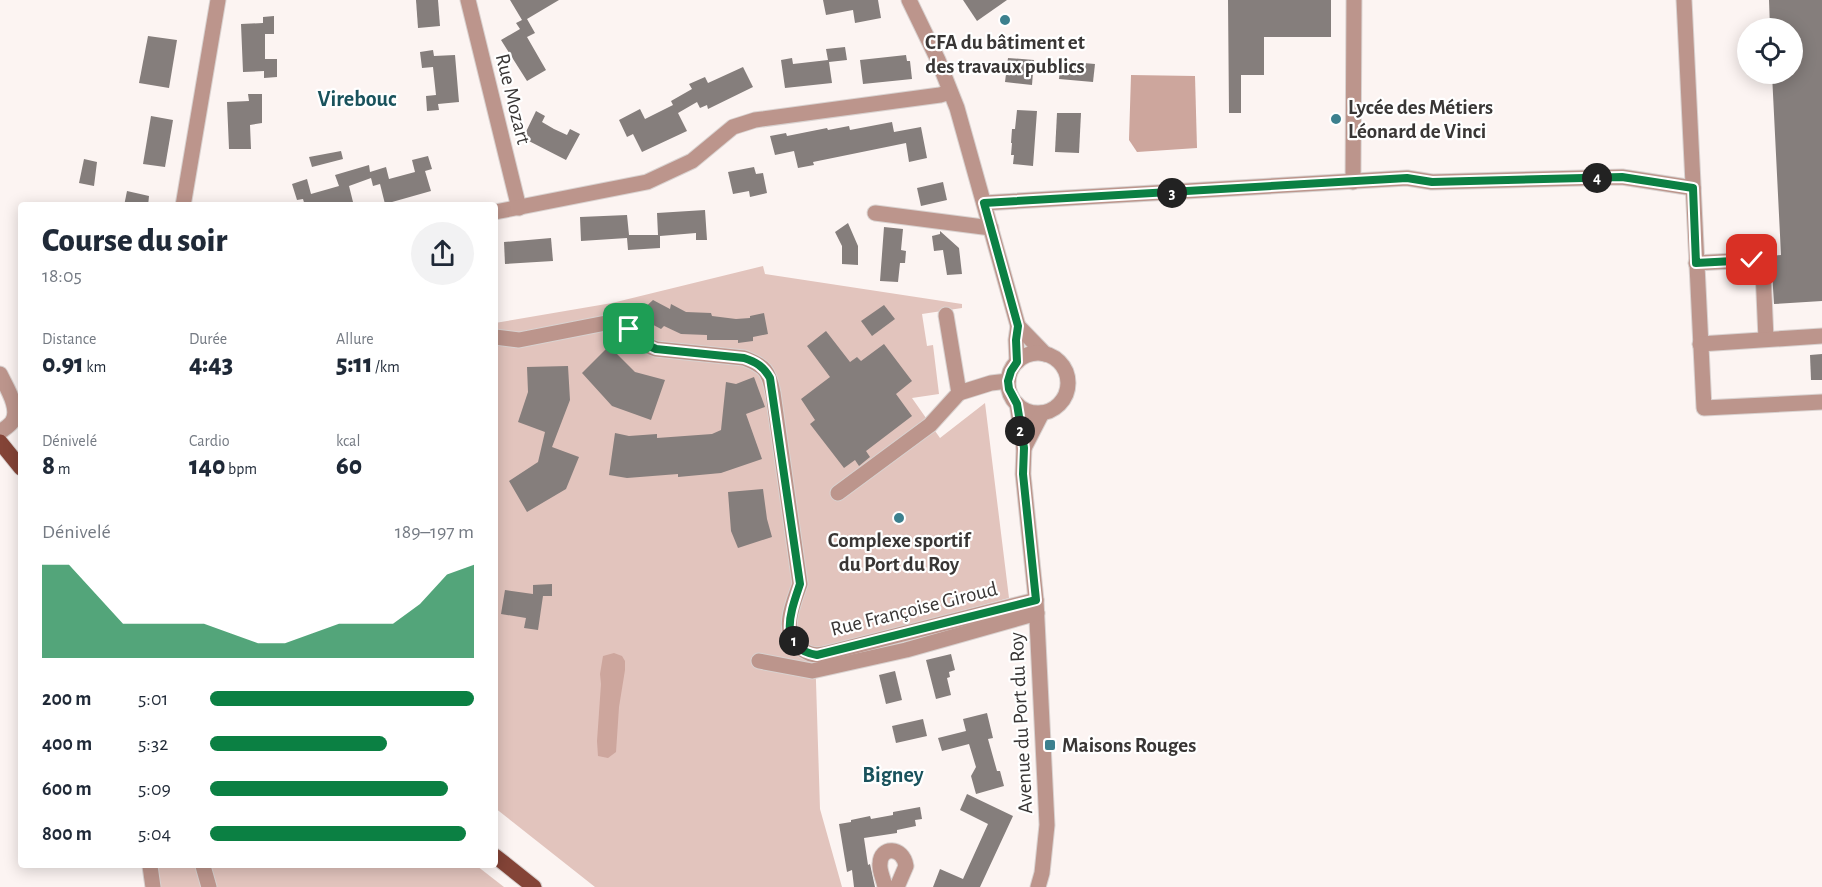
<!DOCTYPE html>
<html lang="fr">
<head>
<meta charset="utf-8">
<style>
  :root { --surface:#fff; --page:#f2f2f3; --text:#1f2937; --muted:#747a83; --accent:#0b8043 }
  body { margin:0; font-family:"Alegreya Sans",sans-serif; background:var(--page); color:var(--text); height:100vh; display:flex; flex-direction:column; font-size:22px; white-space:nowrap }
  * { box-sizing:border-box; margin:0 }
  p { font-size:20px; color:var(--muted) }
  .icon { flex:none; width:33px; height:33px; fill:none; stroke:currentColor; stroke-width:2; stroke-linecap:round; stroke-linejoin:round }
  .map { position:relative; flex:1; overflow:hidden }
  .details { position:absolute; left:18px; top:202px; width:480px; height:666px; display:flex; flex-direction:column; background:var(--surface); border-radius:6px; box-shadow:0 3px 15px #0003 }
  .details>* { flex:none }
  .buttons { position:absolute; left:1737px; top:18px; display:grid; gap:12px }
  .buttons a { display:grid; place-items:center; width:66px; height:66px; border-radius:50%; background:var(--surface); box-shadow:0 3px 15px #0003; font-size:30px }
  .pin { position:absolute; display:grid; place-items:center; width:51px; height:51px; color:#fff; margin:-26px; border-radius:12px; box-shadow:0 3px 9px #0006 }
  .km { position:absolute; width:30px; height:30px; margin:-15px; border-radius:50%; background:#222; color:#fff; font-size:16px; line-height:30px; text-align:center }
  .round { display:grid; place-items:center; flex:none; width:63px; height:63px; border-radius:32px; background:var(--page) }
  .summary { display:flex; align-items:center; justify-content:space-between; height:102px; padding:0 24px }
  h1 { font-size:33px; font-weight:800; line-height:45px }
  .metrics { display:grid; grid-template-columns:repeat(3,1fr); gap:9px; height:102px; padding:6px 24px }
  .metrics div { display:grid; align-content:center }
  .metrics b { font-size:26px; font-weight:800 }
  .metrics small { font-size:16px; font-weight:400 }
  .metrics p { font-size:16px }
  .chart { height:168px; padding:12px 24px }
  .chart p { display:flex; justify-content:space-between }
  .chart svg { width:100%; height:108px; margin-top:6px; fill:var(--accent); opacity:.7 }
  ul { padding:0 24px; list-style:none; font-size:20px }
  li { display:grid; grid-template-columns:96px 72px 1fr; align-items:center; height:45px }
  li i { height:15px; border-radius:8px; background:var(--accent) }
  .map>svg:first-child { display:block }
</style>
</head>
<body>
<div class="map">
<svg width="1822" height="887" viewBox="0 0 1822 887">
  <rect width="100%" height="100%" fill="#fcf4f2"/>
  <g fill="#e2c4bd">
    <path d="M763 266 765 274 962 304V308L922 314 927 346 933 345 939 394 912 398 940 438 985 403 1009 598 815 650 820 809 842 887H595L495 808V323L612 303Z"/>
    <path d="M143 866H477L504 887H145Z"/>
  </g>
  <g fill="#cda69d">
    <path d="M1131 75 1195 76 1197 148 1137 152 1129 140Z"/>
    <path d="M614 653 622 656 625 661V670L619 707 616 752 608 758 598 756 597 741 601 684 600 674 603 656Z"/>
  </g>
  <g fill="#857e7c">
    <path d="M416 0H438L440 26 418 28Z"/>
    <path d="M510 0H559L527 19 535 33 527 37 546 70 527 81 501 40 520 29 516 23 522 20Z"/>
    <path d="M823 0H878L881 18 855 23 853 10 826 15Z"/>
    <path d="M963 0H1007L977 21Z"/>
    <path d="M1228 0H1331V37H1264V75H1241V113H1229Z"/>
    <path d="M1769 0H1822V301L1774 304 1771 256 1781 255 1772 74H1792V28H1770Z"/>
    <path d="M274 16V34H265V59H277V77L264 78V71L243 72 241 24 263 23V17Z"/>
    <path d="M148 36 177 40 169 88 139 83Z"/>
    <path d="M845 47 847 60 829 62 832 83 785 88 781 60 792 58 793 64 828 60 826 49Z"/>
    <path d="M433 50 434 56 455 55 459 102 438 104 439 110 427 111 426 96 436 95 433 67 422 68 420 52Z"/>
    <path d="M906 55 907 61H910L912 79 863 84 860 60Z"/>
    <path d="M1008 58 1034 60 1032 85 1005 82Z"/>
    <path d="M1061 61 1095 64 1093 82 1059 79Z"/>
    <path d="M743 67 753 87 708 109 707 105 700 108 697 102 678 113 687 131 642 152 633 134 627 137 619 120 640 109 645 119 673 105 671 101 692 89 689 84 705 77 708 83Z"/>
    <path d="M248 94H262V123L250 125 251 149H229L227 102 249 101Z"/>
    <path d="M1017 110 1037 111 1033 166 1013 164 1014 155H1011L1012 143H1011L1012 129H1015Z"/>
    <path d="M536 111 545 116 542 122 554 129 567 135 570 129 580 134 566 160 523 138Z"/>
    <path d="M1057 113H1081L1079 153 1055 152Z"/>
    <path d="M151 116 173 120 165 167 143 164Z"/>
    <path d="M892 122 894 132 921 127 927 158 909 162 906 143 813 162 814 165 798 168 794 151 775 155 770 136 786 133 787 136 827 128 828 130 849 126 850 130Z"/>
    <path d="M341 151 343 159 312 167 309 157Z"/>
    <path d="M428 156 432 169 425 171 431 191 385 204 380 184 373 186 371 178 349 186 354 206H305L303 199 297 200 292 184 307 179 311 194 339 186 335 175 369 165 370 172 386 167 389 179 415 172 412 160Z"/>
    <path d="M84 159 97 162 94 186 79 183Z"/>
    <path d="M754 167 756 174 763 173 767 193 750 197 749 191 733 194 728 172Z"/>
    <path d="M943 182 947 200 921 206 917 188Z"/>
    <path d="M127 191 149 196 148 206H124Z"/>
    <path d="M705 210 707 240H696V233L660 236V248L628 250 627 238 581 241 580 217 627 215 629 235H658L657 213Z"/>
    <path d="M848 223 858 246V265L842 264V246L835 232Z"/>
    <path d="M884 227 903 229 901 250 906 251 905 263H900L898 282 880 281Z"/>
    <path d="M940 231 959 248 962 274 947 275 943 250 934 251 932 236 940 234Z"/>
    <path d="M551 238 553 261 505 264 504 242Z"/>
    <path d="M653 300 670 309 671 304 686 312 711 313 712 316 736 319 750 318V316L764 313 768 334 753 337V341L738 343V340H707V335L681 334 664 326 661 329 646 321 649 318 641 311Z"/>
    <path d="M884 305 895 319 872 336 861 321Z"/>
    <path d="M826 331 850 362 857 357 861 361 884 344 912 381 896 394 912 416 866 451 870 457 859 466 855 460 844 468 810 424 815 420 801 399 830 377 807 346Z"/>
    <path d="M609 346 635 372 665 380 651 420 612 406 582 373Z"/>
    <path d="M1822 354V380H1811L1810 355Z"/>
    <path d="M568 366 570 400 552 447 579 457 566 489 527 512 509 481 538 462 545 432 518 422 528 392 527 367Z"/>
    <path d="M754 377 765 407 746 414 762 459 721 473 678 477V474L627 478 609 475 615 433 629 436 657 434V438L712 434 721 430 726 382 736 384Z"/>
    <path d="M763 489 767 519 772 537 738 548 731 531 728 492Z"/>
    <path d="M552 584V596H543L538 630 524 628 526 618 501 614 505 590 533 594V585Z"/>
    <path d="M951 654 955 670 949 672 950 677 947 678 951 695 936 699 926 660Z"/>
    <path d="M895 671 902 700 886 704 879 675Z"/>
    <path d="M987 713 993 738 988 739 997 771H1000L1004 786 976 794 971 776 976 767 969 744 942 751 938 738 966 731 963 719Z"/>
    <path d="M923 719 927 736 896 743 892 726Z"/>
    <path d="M967 794 1013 816 980 887H933L940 869 963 879 988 824 960 810Z"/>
    <path d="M920 807 922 819 915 820 916 826 897 830V833L864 838 868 865 870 864 875 887H854L852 870 847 872 839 824 851 822V820L870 816 871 819 893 815V812Z"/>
  </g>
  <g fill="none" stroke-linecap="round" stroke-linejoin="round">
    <defs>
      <g id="minor">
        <path d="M468 0 519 208"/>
        <path d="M909 0 938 60 957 108 1018 326 1016 340 1017 362"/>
        <path d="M1684 0 1704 408 1822 402"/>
        <path d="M1353 182 1354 0"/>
        <path d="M984 203 1407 178 1432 182 1622 177 1693 188"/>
        <path d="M183 206 218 0"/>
        <path d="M495 212 647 182 692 161 733 127 755 120 940 95 950 92"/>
        <path d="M875 213 991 228"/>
        <path d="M1696 263 1752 260 1760 262 1763 271 1766 339"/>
        <path d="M946 315 959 393 991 383 1008 381"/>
        <path d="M1018 326 1045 354"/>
        <path d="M495 337 519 340 611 322C627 324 631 334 643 343 646 346 652 347 656 349L744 358C765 366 769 371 773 393L800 584C793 604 781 630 798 646 807 654 813 656 824 654L1036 600"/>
        <path d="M1700 344 1822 336"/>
        <circle cx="1038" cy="383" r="30"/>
        <path d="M0 374C6 387 21 409 12 422 9 426 4 429 0 432"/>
        <path d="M1017 404 1024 448 1023 474 1036 600 1047 825 1042 873 1038 887"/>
        <path d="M1024 448 1042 413"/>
        <path d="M838 493 930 425 959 393"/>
        <path d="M759 661 812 671 906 650 1037 613"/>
        <path d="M150 866 153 887"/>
        <path d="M203 866 209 887"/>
        <path d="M885 887C884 880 879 871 880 864 880 846 903 846 906 866L897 887"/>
      </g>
      <g id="major">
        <path d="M0 442 21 468"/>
        <path d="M495 856 534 887"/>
      </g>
    </defs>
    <use href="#minor" stroke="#d9d2d0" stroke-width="17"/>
    <use href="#major" stroke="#d9d2d0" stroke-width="17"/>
    <use href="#minor" stroke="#bc958c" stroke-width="15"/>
    <use href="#major" stroke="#844437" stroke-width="15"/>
  </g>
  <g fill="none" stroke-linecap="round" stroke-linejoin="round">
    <defs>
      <path id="route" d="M629 329 643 343 656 349 744 358C756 362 763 366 770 378L800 584C791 611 776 648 817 655L1036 600 1023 474 1024 448 1017 404 1009 389 1008 381 1011 371 1017 362 1016 340 1018 326 984 203 1407 178 1432 182 1622 177 1693 188 1696 263 1752 260"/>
    </defs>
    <use href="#route" stroke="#fff" stroke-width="12"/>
    <use href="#route" stroke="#0b8043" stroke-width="8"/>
  </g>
  <g fill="#3c808e" stroke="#fff" stroke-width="2">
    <circle cx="1005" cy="20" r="6"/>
    <circle cx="1336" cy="119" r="6"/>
    <circle cx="899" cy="518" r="6"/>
    <rect x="1044" y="739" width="12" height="12" rx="3"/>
  </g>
  <g text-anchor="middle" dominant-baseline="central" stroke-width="4.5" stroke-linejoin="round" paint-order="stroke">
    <g font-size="21" font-weight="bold" fill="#393635" stroke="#fff">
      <text x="1005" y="42">CFA du bâtiment et<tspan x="1005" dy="24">des travaux publics</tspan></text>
      <text x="1348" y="107" text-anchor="start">Lycée des Métiers<tspan x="1348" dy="24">Léonard de Vinci</tspan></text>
      <text x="899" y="540">Complexe sportif<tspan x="899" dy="24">du Port du Roy</tspan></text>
      <text x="1062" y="745" text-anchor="start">Maisons Rouges</text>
    </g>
    <g font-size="21" fill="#393635" stroke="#fff">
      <text transform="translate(513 99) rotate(76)">Rue Mozart</text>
      <text transform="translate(914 609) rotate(-14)">Rue Françoise Giroud</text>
      <text transform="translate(1021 723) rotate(-93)">Avenue du Port du Roy</text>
    </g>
    <g font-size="22" font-weight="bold" fill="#19525c" stroke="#fff">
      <text x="357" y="99">Virebouc</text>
      <text x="893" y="775">Bigney</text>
    </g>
  </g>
</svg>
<div class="buttons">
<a><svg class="icon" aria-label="locate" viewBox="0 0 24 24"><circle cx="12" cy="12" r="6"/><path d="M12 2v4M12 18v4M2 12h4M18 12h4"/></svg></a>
</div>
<div class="pin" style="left:629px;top:329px;background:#1e9e55"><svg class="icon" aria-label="arrive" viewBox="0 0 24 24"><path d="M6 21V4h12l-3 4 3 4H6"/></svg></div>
<div class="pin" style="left:1752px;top:260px;background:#d93025"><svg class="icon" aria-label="check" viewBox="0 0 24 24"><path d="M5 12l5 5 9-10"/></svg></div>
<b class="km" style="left:794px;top:641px">1</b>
<b class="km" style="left:1020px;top:431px">2</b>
<b class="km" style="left:1172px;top:193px">3</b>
<b class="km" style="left:1597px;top:178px">4</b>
<section class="details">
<div class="summary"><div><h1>Course du soir</h1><p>18:05</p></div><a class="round"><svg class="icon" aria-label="share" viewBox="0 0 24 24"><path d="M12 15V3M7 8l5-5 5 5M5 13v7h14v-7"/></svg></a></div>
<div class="metrics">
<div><p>Distance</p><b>0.91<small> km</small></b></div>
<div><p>Durée</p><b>4:43</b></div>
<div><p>Allure</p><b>5:11<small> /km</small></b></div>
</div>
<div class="metrics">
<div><p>Dénivelé</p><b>8<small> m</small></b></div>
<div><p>Cardio</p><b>140<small> bpm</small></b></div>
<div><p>kcal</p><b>60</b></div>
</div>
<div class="chart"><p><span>Dénivelé</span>189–197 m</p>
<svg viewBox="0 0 160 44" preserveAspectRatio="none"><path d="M0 44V6L10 6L20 18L30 30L40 30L50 30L60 30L70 34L80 38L90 38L100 34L110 30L120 30L130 30L140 22L150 10L160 6V44z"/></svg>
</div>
<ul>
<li><b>200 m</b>5:01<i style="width:100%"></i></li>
<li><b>400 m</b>5:32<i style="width:67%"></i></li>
<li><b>600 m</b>5:09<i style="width:90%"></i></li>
<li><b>800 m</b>5:04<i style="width:97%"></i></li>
</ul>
</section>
</div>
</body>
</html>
